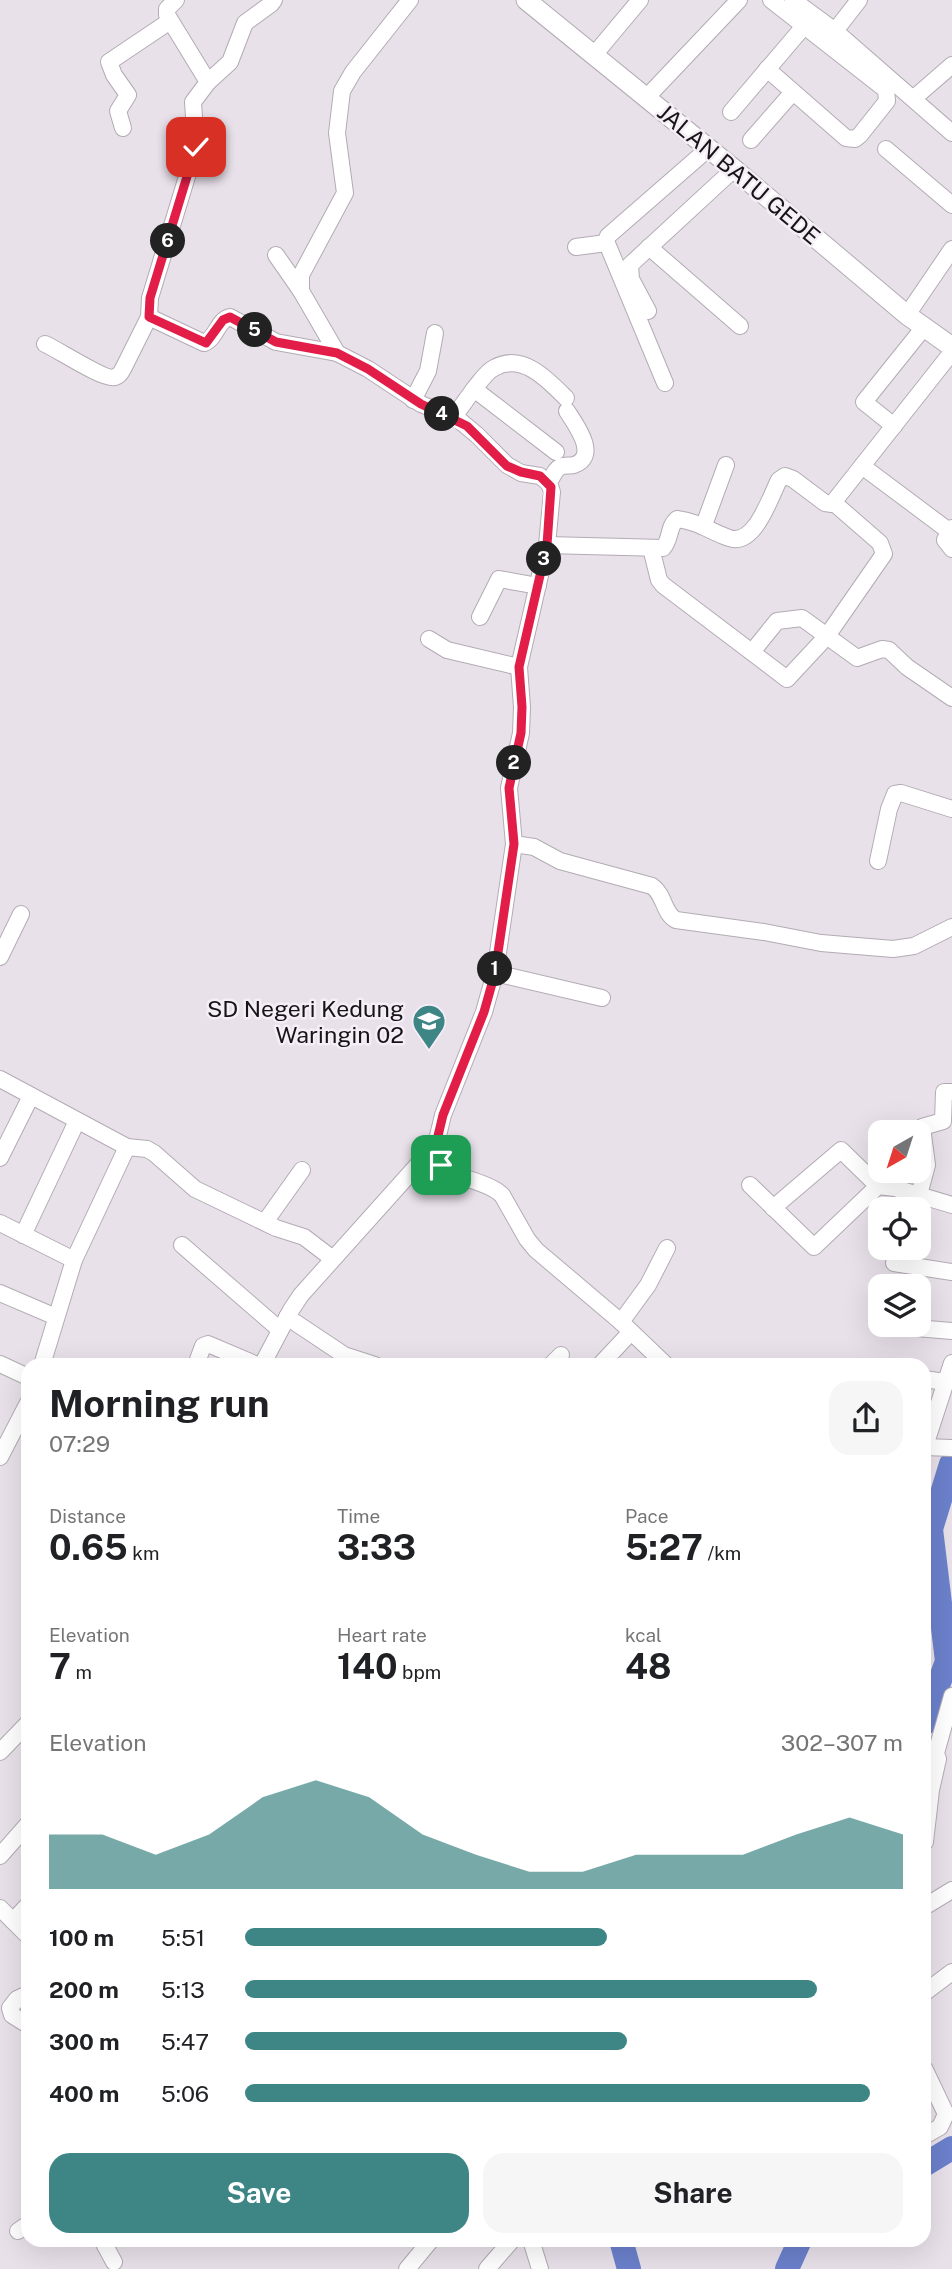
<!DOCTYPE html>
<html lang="en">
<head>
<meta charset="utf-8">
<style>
  :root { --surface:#fff; --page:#f6f6f6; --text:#202124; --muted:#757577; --accent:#3e8685 }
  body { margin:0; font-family:"Public Sans",sans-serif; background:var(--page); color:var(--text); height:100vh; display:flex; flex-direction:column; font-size:26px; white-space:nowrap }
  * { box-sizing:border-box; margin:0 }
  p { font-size:23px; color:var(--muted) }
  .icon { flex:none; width:38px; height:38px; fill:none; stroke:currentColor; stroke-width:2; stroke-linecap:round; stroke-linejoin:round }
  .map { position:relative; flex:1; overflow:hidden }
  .side { position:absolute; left:21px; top:1358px; width:910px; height:889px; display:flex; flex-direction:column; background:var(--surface); border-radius:21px; box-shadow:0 7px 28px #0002 }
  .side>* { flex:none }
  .needle { width:46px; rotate:219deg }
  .fabs { position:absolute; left:868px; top:1120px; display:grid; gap:14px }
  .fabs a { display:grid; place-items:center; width:63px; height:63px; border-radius:14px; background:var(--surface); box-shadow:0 7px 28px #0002; font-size:35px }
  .pin { position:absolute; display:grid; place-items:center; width:60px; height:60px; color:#fff; margin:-30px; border-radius:14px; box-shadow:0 4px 10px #0006 }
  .km { position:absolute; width:35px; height:35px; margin:-18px; border-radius:50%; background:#222; color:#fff; font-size:19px; line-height:35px; text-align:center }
  .round { display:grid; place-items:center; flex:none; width:74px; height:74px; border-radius:21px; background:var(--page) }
  .head { display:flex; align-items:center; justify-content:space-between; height:119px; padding:0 28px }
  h1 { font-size:38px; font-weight:700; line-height:52px }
  .metrics { display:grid; grid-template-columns:repeat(3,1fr); gap:10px; height:119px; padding:7px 28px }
  .metrics div { display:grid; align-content:center }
  .metrics b { font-size:35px; font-weight:700 }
  .metrics small { font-size:19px; font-weight:400 }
  .metrics p { font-size:19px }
  .chart { height:196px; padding:14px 28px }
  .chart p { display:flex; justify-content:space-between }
  .chart svg { width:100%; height:126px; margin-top:7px; fill:var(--accent); opacity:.7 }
  .action { display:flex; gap:14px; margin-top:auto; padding:14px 28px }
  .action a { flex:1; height:80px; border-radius:21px; background:var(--accent); color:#fff; font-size:28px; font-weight:700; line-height:80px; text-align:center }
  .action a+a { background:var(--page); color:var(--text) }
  ul { padding:0 28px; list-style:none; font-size:23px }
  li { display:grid; grid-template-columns:112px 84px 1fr; align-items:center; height:52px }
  li i { height:18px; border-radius:9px; background:var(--accent) }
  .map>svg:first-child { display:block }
</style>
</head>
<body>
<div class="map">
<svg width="952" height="2269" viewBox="0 0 952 2269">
  <rect width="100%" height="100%" fill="#e9e1ea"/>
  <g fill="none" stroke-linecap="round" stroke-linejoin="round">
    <g stroke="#6c81cc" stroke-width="24">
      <path d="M924 1724 947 1661 931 1529 951 1464"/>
      <path d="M924 2165 952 2148"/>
      <path d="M621 2240 629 2269"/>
      <path d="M787 2269 800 2240"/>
    </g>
    <defs>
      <g id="minor">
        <path d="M793 0 835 31 952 133"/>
        <path d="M835 31 859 0"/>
        <path d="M594 55 640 0"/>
        <path d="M767 69 846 138 855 139 860 135 887 101 886 90 771 0"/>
        <path d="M208 82 230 62 245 23 271 4 274 0"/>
        <path d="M647 97 739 0"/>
        <path d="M914 98 952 65"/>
        <path d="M731 112 805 25"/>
        <path d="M123 128 118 111 128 95 114 75 109 62 170 21"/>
        <path d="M751 140 793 92"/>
        <path d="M886 149 952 205"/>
        <path d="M576 247 606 243"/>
        <path d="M649 247 740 326"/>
        <path d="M276 255 301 291"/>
        <path d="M648 311 631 279 630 265 734 169"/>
        <path d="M907 315 952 249"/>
        <path d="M149 317 204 343C217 338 217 320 230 317L276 342 337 353"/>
        <path d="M45 344C57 349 105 381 115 377 119 376 121 373 123 369L149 317 150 298 196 147 193 102 208 82 167 15V9L176 0"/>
        <path d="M665 383 606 241 608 236 709 148"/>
        <path d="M474 389C480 382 486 372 494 368 522 352 547 379 566 398"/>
        <path d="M413 400 428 371 435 333"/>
        <path d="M453 418 474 389 556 452"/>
        <path d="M894 426 864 402 925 326"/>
        <path d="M862 466 949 531 952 528"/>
        <path d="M549 483C552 477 556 467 563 466 567 465 571 466 574 465 600 456 575 424 567 411"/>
        <path d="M704 525 726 465"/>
        <path d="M949 531 945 540 952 549"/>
        <path d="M547 545 663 548C671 540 668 526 677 519 700 522 709 531 729 538 755 547 770 497 779 480L785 476 793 479 825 503 832 504 952 352"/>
        <path d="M651 548 659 580 663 585 787 679 827 636 884 554 880 543 834 503"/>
        <path d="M480 617 499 579 538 586"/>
        <path d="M429 639 447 650 519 667"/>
        <path d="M752 652 777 621 802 618 857 658 882 649 889 650 907 667 952 698"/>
        <path d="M514 844 534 847 560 861 652 886C665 895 663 913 676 920L764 932 821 943 893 949 914 946 952 927"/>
        <path d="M878 861 889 809 895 794 901 793 952 809"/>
        <path d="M0 957 21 914"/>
        <path d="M495 973 602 998"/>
        <path d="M0 1079 127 1147 74 1260 42 1365"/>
        <path d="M437 1140C435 1181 471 1174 497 1191L502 1195 527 1239 536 1250 621 1322 666 1365"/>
        <path d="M127 1147 147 1149 154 1153 195 1189 276 1228 304 1237 333 1259"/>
        <path d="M0 1158 31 1096"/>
        <path d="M750 1185 814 1247 878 1186 895 1188 952 1205"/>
        <path d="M919 1195 927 1165 922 1127 943 1121 944 1092H952"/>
        <path d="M773 1208 841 1150 878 1186"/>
        <path d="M265 1222 302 1170"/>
        <path d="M0 1223 74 1260"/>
        <path d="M23 1235 77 1121"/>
        <path d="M182 1245 280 1330"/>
        <path d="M894 1263 952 1272"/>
        <path d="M0 1293 56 1317"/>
        <path d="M287 1317 344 1355 375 1365"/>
        <path d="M621 1322 648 1285 667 1248"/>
        <path d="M904 1327 952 1331"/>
        <path d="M0 1364 28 1377"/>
        <path d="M196 1365 203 1346 208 1344 257 1365"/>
        <path d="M262 1365 291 1310 301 1295 430 1151 437 1140 443 1115 484 1012 495 973 514 844 509 788 521 733 522 707 519 667 547 545 552 492 549 483 540 476 521 473 507 465 477 435 459 420 421 404 368 369 337 353 301 291V275L345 193 337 133 342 91 353 72 410 0"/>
        <path d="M551 1365 561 1355"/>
        <path d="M600 1365 630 1333"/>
        <path d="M924 1379 945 1382"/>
        <path d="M924 1447 952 1448"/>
        <path d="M924 1449 952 1363"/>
        <path d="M0 1457 28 1403"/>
        <path d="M0 1752 28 1723"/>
        <path d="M925 1842 931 1790 938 1759 936 1753 952 1696"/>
        <path d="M0 1856 28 1824"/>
        <path d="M924 1907 952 1890"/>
        <path d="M0 1908 28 1936"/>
        <path d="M13 1921 28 1905"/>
        <path d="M924 1993 952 1972"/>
        <path d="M28 1994 17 1999 10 2008 12 2015 28 2025"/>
        <path d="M924 2068 946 2114 940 2127 924 2136"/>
        <path d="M18 2231 28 2224"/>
        <path d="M102 2240 114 2262"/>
        <path d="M531 2240 540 2269"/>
        <path d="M407 2269 431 2240"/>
        <path d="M487 2269 512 2240"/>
      </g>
      <path id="tertiary" d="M526 0 734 169 907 315 952 347"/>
    </defs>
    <use href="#minor" stroke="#b3abb4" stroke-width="18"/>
    <use href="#tertiary" stroke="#b3abb4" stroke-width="21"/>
    <use href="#minor" stroke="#fff" stroke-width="16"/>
    <use href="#tertiary" stroke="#fff" stroke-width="19"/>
  </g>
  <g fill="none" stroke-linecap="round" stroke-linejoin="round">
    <defs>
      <path id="route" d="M196 147 150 298 149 317 206 343 223 320 230 317 276 342 337 353 368 369 421 404 467 426 507 466 521 472 540 476 551 487 547 545 519 667 522 707 521 733 509 788 514 844 495 973 484 1012 443 1115 437 1140 436 1154 441 1165"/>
    </defs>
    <use href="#route" stroke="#fff" stroke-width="14"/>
    <use href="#route" stroke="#e11d48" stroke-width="9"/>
  </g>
  <defs>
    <symbol id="school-pin" viewBox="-11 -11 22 30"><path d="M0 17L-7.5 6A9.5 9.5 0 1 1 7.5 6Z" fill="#3e8685" stroke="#f6eef7"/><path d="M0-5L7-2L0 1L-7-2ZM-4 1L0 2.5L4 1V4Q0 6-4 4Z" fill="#fff"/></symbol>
  </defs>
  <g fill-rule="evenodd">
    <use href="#school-pin" x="410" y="1002" width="38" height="52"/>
  </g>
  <g text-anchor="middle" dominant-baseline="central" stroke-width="5" stroke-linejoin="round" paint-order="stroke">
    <g font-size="23" fill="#171417" stroke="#f6eef7">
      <text transform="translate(739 174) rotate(40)">JALAN BATU GEDE</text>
    </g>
    <g font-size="23" fill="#171417" stroke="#f6eef7" text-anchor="end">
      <text x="404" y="1008">SD Negeri Kedung<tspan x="404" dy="26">Waringin 02</tspan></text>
    </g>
  </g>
</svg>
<div class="fabs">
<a><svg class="needle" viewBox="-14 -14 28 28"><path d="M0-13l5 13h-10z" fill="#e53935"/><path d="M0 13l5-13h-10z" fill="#757577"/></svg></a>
<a><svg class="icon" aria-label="locate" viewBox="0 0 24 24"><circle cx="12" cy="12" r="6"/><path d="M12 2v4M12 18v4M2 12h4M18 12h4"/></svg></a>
<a><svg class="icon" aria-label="layers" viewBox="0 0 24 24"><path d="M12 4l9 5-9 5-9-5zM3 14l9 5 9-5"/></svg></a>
</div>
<div class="pin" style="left:441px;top:1165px;background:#1e9e55"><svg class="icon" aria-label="arrive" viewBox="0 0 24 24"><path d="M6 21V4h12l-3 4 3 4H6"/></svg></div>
<div class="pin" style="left:196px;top:147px;background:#d93025"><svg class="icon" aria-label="check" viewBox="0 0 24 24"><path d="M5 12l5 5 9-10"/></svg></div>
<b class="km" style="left:495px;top:969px">1</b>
<b class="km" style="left:514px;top:763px">2</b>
<b class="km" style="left:544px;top:559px">3</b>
<b class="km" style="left:442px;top:414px">4</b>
<b class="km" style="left:255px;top:330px">5</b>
<b class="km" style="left:168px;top:241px">6</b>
<section class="side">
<div class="head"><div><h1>Morning run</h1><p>07:29</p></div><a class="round"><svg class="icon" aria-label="share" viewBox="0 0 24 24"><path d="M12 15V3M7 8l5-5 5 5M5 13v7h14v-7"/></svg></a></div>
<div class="metrics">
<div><p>Distance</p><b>0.65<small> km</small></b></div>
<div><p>Time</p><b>3:33</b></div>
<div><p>Pace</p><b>5:27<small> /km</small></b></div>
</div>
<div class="metrics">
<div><p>Elevation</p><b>7<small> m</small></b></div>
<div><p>Heart rate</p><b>140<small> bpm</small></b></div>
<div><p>kcal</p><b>48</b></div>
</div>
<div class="chart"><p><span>Elevation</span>302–307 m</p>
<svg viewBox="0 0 160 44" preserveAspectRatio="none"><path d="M0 44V25L10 25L20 32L30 25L40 12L50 6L60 12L70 25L80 32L90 38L100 38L110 32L120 32L130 32L140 25L150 19L160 25V44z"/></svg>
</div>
<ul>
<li><b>100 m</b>5:51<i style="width:55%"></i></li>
<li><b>200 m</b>5:13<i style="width:87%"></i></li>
<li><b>300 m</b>5:47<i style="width:58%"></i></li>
<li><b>400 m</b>5:06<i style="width:95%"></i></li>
</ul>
<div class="action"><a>Save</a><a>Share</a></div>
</section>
</div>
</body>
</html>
